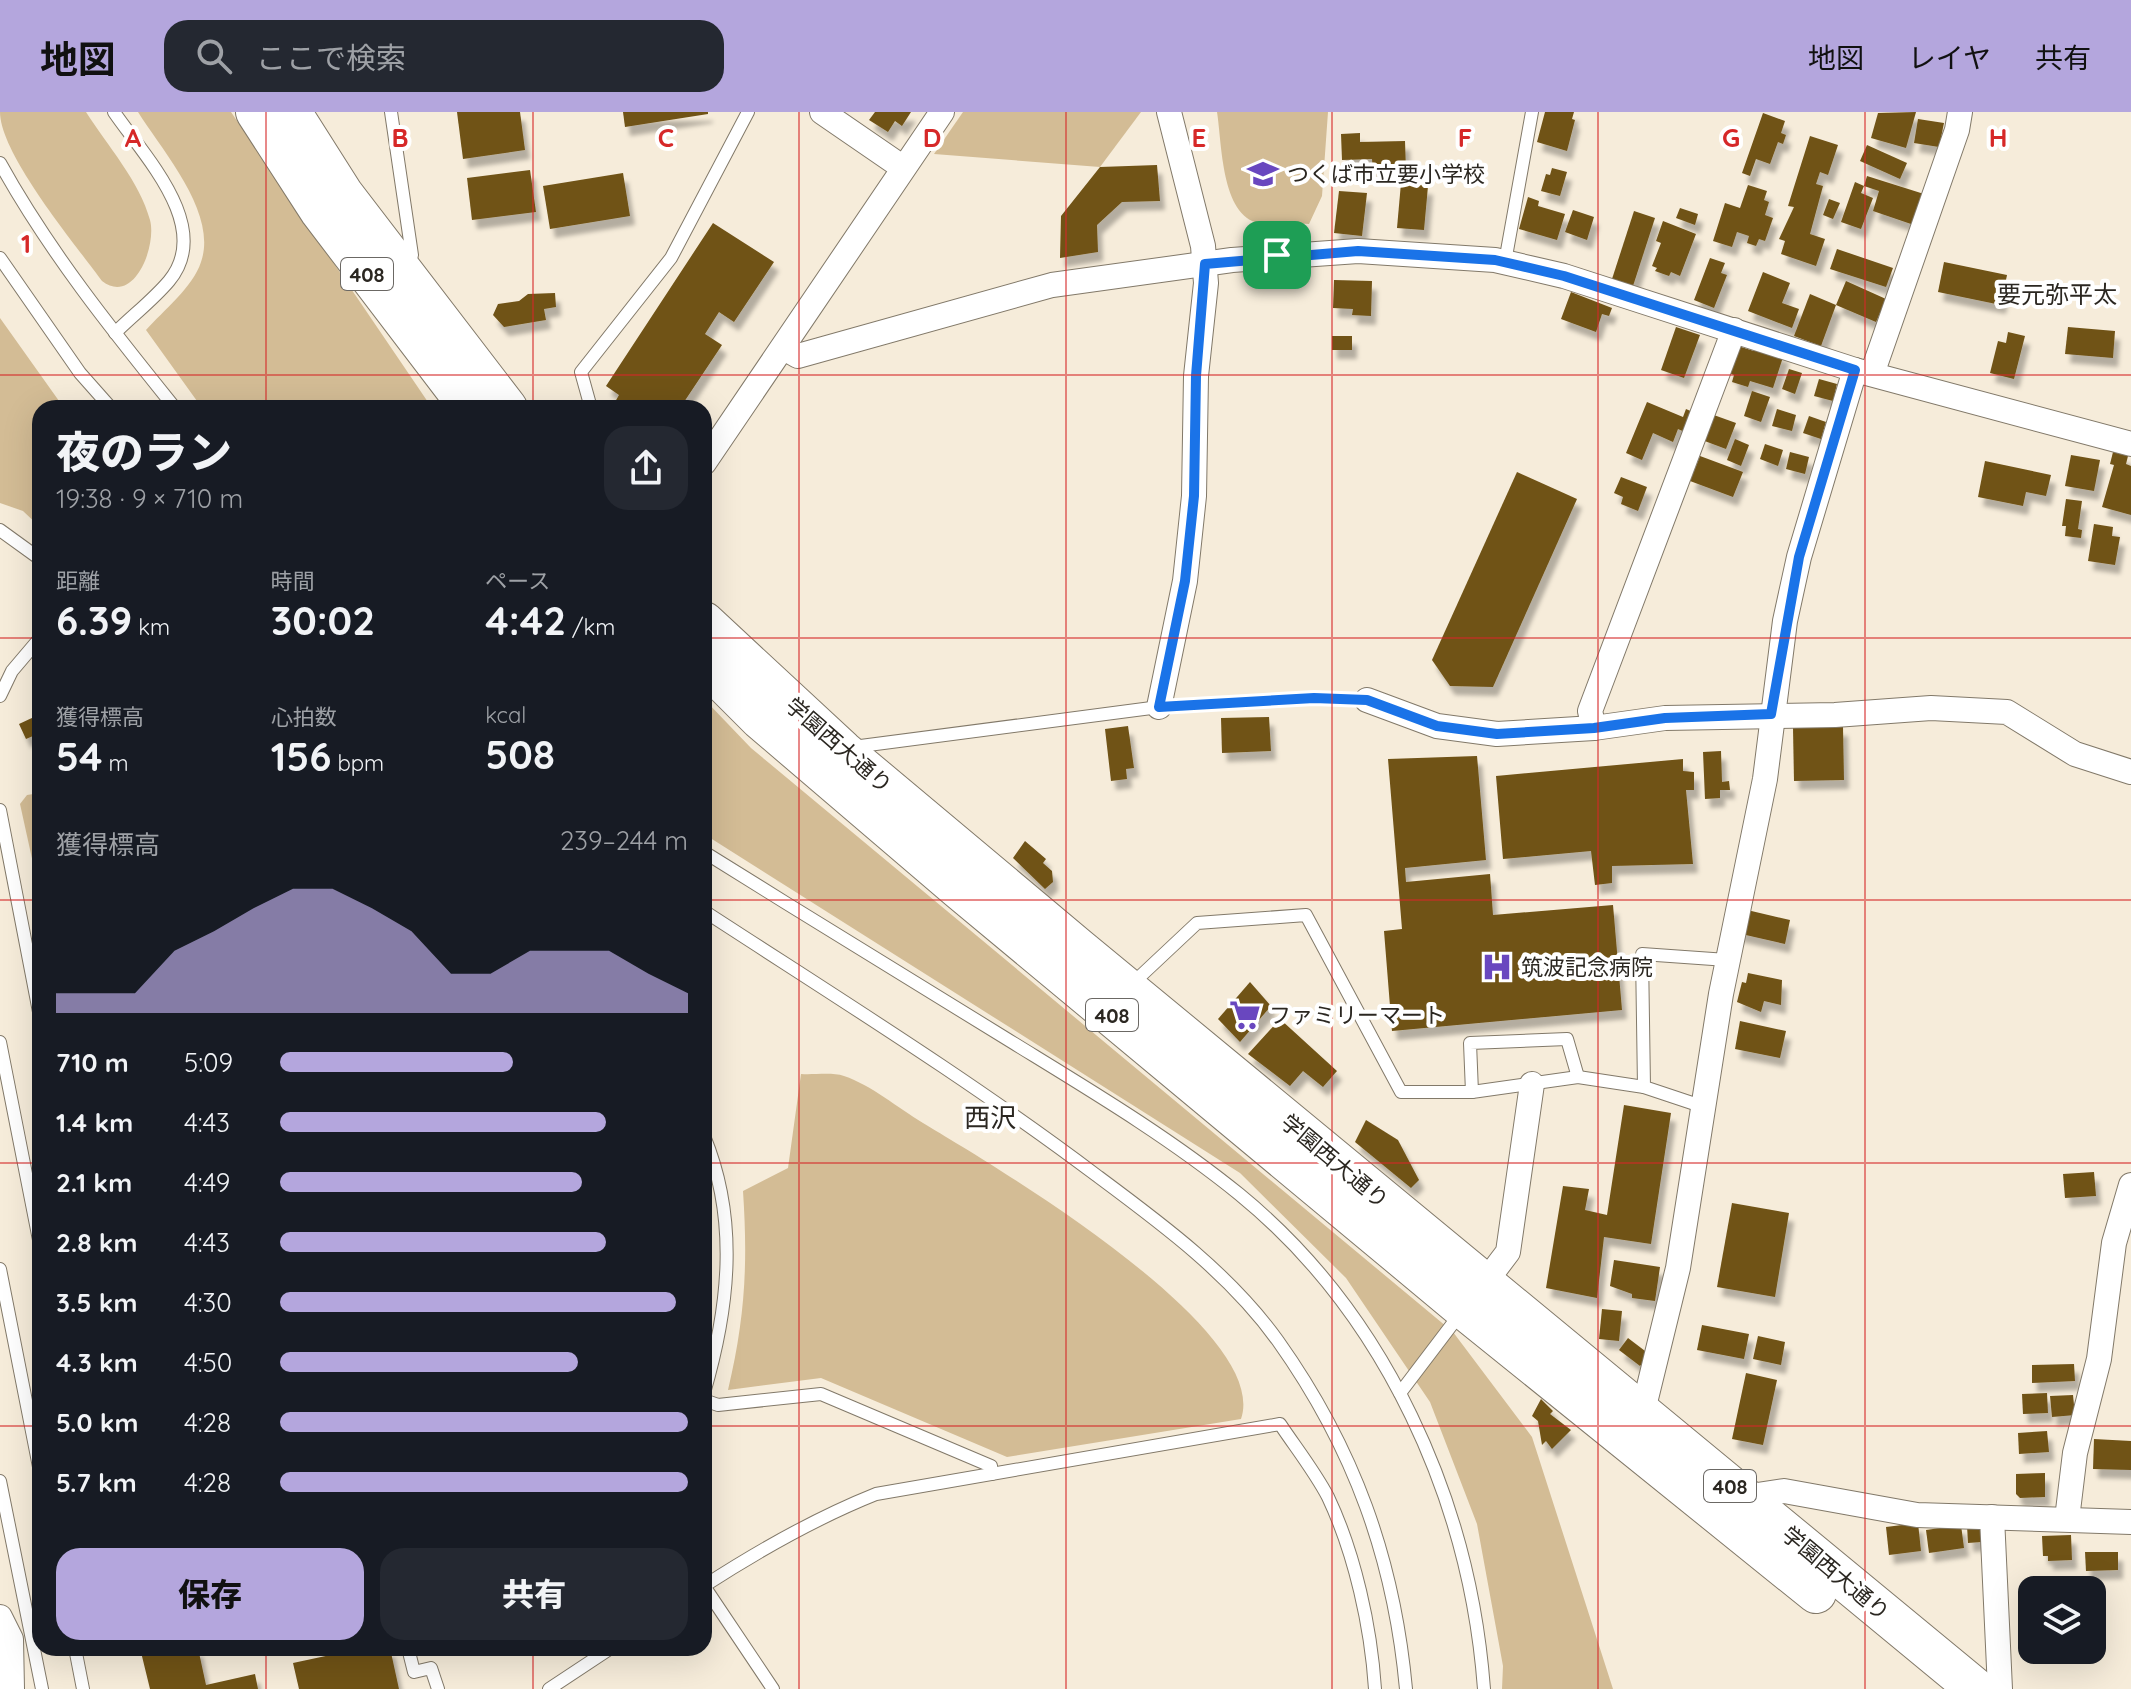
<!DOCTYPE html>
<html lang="ja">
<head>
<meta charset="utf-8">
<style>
  :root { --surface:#171b24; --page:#242831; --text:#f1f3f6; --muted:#9ea1a6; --accent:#b4a6dd }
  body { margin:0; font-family:Quicksand,"Noto Sans JP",sans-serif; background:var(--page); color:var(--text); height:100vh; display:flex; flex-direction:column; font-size:30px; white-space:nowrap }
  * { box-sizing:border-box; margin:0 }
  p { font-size:26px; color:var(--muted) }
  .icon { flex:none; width:44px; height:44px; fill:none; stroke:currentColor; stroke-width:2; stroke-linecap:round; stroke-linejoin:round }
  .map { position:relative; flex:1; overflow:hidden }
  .panel { position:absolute; left:32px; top:288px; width:680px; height:1256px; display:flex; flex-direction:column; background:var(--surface); border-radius:24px; box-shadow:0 8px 32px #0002 }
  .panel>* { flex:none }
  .fabs { position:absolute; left:2018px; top:1464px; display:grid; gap:16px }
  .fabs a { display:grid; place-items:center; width:88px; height:88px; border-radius:16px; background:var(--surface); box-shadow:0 8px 32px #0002; font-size:40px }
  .pin { position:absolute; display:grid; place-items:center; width:68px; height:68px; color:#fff; margin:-34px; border-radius:16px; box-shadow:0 4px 12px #0006 }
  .round { display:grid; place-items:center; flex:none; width:84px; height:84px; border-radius:24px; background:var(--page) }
  .overview { display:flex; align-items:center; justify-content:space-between; height:136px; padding:0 24px }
  h1 { font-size:44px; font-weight:800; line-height:60px }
  .stats { display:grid; grid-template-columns:repeat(3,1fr); gap:12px; height:136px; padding:8px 24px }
  .stats div { display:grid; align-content:center }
  .stats b { font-size:40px; font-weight:800 }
  .stats small { font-size:22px; font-weight:400 }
  .stats p { font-size:22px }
  .chart { height:224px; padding:16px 24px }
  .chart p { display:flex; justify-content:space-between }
  .chart svg { width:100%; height:144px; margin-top:8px; fill:var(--accent); opacity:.7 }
  .action { display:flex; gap:16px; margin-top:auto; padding:16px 24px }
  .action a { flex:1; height:92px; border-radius:24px; background:var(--accent); color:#111; font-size:32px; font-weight:800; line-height:92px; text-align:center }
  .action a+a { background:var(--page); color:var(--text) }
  ul { padding:0 24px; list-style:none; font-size:26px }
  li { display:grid; grid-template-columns:128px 96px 1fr; align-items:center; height:60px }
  li i { height:20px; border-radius:10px; background:var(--accent) }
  header { display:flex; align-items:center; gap:48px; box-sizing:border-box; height:112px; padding:0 40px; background:var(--accent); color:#111 }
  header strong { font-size:38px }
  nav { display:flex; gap:44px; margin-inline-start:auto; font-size:28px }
  .search { width:560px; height:72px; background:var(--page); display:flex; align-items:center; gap:20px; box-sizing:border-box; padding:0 28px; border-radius:24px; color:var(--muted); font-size:30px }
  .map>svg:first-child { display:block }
</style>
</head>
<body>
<header>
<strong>地図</strong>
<div class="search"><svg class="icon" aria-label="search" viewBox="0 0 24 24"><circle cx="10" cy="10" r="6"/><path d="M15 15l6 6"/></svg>ここで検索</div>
<nav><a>地図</a><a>レイヤ</a><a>共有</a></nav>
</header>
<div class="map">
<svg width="2131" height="1577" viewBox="0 0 2131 1577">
  <defs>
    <filter id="shadow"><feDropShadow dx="5" dy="9" stdDeviation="2" flood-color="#0004"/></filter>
  </defs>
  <rect width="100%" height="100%" fill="#f6ecda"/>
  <g fill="#d3bc95">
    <path d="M0 0H86C107 33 140 70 150 108 157 134 134 194 102 169 75 132 0 42 0 0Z"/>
    <path d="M138 0H231L432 296H202L146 218C163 199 193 175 201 150 218 101 163 40 138 0Z"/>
    <path d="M963 0H1141L1100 55 934 42Z"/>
    <path d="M1217 0H1328L1322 84 1309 112C1293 111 1275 114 1259 111 1221 104 1222 31 1217 0Z"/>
    <path d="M0 206 64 296H40V415L23 399 0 391Z"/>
    <path d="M704 587 751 636 1453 1220 1532 1325 1613 1577H1502L1503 1554 1477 1412 1430 1290 1346 1166 1240 1061 704 722Z"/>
    <path d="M40 681V783L20 692 27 683Z"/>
    <path d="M801 962C814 963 832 960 844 964 871 973 898 996 923 1011 991 1052 1272 1217 1241 1307L1007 1345 821 1266 728 1278C745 1206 748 1153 743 1079L788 1056Z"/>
  </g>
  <g fill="#6f5216" filter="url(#shadow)">
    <path d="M457 0H520L525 38 463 47Z"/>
    <path d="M623 0H708V2L625 15Z"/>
    <path d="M875 0H911L902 14 895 9 888 20 869 8Z"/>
    <path d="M1545 0H1574L1572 7 1575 8 1567 39 1537 30Z"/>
    <path d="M1916 0 1906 36 1871 26 1878 1Z"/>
    <path d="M1763 1 1785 9 1781 21 1786 23 1783 32 1778 30 1770 52 1756 47 1750 64 1742 61Z"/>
    <path d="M1918 7 1944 11 1939 35 1914 31Z"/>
    <path d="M1360 21V30L1405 29 1406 59 1373 60 1372 47 1342 48 1341 22Z"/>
    <path d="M1810 24 1838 33 1828 63 1820 60 1816 72 1823 74 1810 122 1825 127 1816 154 1781 142 1785 129 1779 127 1794 95 1788 94Z"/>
    <path d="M1867 33 1907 51 1900 67 1860 49Z"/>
    <path d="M1157 53 1160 89 1122 90 1097 113 1098 140 1060 146 1061 104 1100 55Z"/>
    <path d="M1552 56 1567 60 1560 84 1541 79 1546 62 1550 63Z"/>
    <path d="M530 58 536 100 472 108 467 66Z"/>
    <path d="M623 61 630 104 550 117 543 74Z"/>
    <path d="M1867 64 1924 82 1911 112 1873 99 1879 79 1864 74Z"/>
    <path d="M1855 70 1864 74 1861 81 1873 86 1861 117 1841 110Z"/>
    <path d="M1401 71 1428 74 1424 118 1397 116Z"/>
    <path d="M1748 73 1767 79 1764 88 1769 90 1765 103 1773 106 1765 129 1759 127 1756 134 1747 131 1749 124 1737 120 1732 135 1713 129 1725 91 1740 96Z"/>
    <path d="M1339 79 1367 81 1362 124 1334 121Z"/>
    <path d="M1528 85 1539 89 1538 94 1565 102 1557 128 1519 117Z"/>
    <path d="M1829 87 1840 91 1833 107 1823 103Z"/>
    <path d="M1680 96 1698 102 1695 113 1676 106Z"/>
    <path d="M1573 98 1594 105 1587 128 1565 120Z"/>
    <path d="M1634 99 1655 106 1633 174 1612 167Z"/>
    <path d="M1663 109 1696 122 1680 164 1671 160 1669 164 1655 159 1657 156 1652 154 1661 131 1656 129Z"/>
    <path d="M713 111 774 150 734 210 719 200 705 222 722 233 680 296H625L615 290 619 283 606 274Z"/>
    <path d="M1837 137 1893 156 1886 175 1830 157Z"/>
    <path d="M1710 146 1725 151 1721 161 1727 163 1714 196 1694 188Z"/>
    <path d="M1944 150 2007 163 2001 193 1938 180Z"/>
    <path d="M1763 160 1790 171 1782 191 1799 197 1792 216 1748 199Z"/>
    <path d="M1334 168 1372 169 1371 204 1352 203 1353 197 1333 196Z"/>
    <path d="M1846 169 1886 187 1876 210 1836 193Z"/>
    <path d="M1571 180 1612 196 1609 204 1602 202 1596 220 1561 207Z"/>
    <path d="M555 181 556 195 544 197 546 208 504 215 493 203 498 192 519 189 528 182Z"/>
    <path d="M1810 182 1836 193 1821 234 1794 224Z"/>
    <path d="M1676 215 1700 223 1684 266 1661 258Z"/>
    <path d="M2068 215 2115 219 2113 246 2065 242Z"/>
    <path d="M2008 220 2025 224 2014 267 1990 261 1998 229 2006 231Z"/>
    <rect x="1332" y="224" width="20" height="14"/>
    <path d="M1756 233 1784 242 1773 276 1750 269 1748 275 1732 270 1734 263 1728 261 1738 234 1754 239Z"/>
    <path d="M1789 257 1802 261 1795 282 1782 277Z"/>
    <path d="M1819 267 1837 272 1833 289 1814 284Z"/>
    <path d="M1752 279 1770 285 1761 310 1744 304Z"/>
    <path d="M1647 290 1683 305 1686 297 1695 301 1687 321 1678 317 1673 330 1653 321 1642 348 1626 341Z"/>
    <path d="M1777 297 1796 303 1792 319 1772 314Z"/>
    <path d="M1711 302 1736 311 1726 337 1702 328Z"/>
    <path d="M1809 304 1826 310 1821 327 1803 321Z"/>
    <path d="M1735 327 1749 333 1741 354 1727 348Z"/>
    <path d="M1765 332 1783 338 1778 354 1760 347Z"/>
    <path d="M1790 340 1809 345 1805 362 1786 357Z"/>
    <path d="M2113 340 2128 344 2126 352 2131 354V403L2102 395 2114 353 2110 352Z"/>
    <path d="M2071 343 2100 348 2094 379 2065 374Z"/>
    <path d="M1700 344 1743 360 1733 385 1690 369Z"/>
    <path d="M1985 349 2051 363 2046 384 2026 380 2023 394 1978 385Z"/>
    <path d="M1517 360 1577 387 1493 575 1450 574 1432 548Z"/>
    <path d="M1621 365 1647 375 1638 399 1621 392 1623 385 1614 381Z"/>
    <path d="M2066 387 2082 389 2078 417 2082 418 2081 426 2065 424 2066 414H2062Z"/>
    <path d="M2094 412 2113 415 2112 424 2120 425 2115 453 2088 449Z"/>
    <path d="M34 605 40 621 26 627 19 612Z"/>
    <path d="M1269 605 1271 639 1222 641 1221 606Z"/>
    <path d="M1128 614 1134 656 1126 657 1127 667 1111 669 1105 617Z"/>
    <path d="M1843 615 1844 668 1794 669 1793 616Z"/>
    <path d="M1721 639 1722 670 1729 669 1730 678H1720V686L1705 687 1703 640Z"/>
    <path d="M1477 644 1486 748 1405 756 1406 770 1490 762 1493 803 1613 793 1622 898 1392 919 1384 819 1402 817 1388 647Z"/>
    <path d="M1683 647V659L1694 660V678H1686L1693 752 1612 754V771L1595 773 1591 739 1503 747 1496 664Z"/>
    <path d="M1025 729 1046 747 1043 751 1052 759 1053 770 1045 777 1013 746Z"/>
    <path d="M1743 797 1790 808 1785 832 1737 821Z"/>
    <path d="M1748 861 1782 868 1781 893 1764 889 1761 900 1737 890 1742 870 1746 871Z"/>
    <path d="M1250 870 1271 894 1240 930 1218 907Z"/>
    <path d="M1280 907 1337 959 1323 975 1303 959 1290 974 1248 942Z"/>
    <path d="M1740 909 1786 919 1780 946 1735 937Z"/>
    <path d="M1624 993 1671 1001 1651 1132 1604 1125 1597 1186 1546 1176 1563 1074 1589 1077 1585 1098 1607 1103Z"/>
    <path d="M1366 1008 1398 1028 1419 1068 1411 1076 1355 1030Z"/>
    <path d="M2094 1060 2096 1084 2065 1086 2063 1062Z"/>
    <path d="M1732 1091 1789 1101 1775 1185 1717 1175Z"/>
    <path d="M1614 1148 1660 1155 1655 1189 1632 1186V1182L1610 1174Z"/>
    <path d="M1602 1197 1622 1199 1619 1229 1599 1227Z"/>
    <path d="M1702 1213 1749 1222 1744 1247 1697 1238Z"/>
    <path d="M1758 1224 1785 1230 1781 1253 1753 1247Z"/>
    <path d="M1628 1226 1649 1242 1640 1254 1619 1238Z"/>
    <path d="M2074 1252 2075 1269 2032 1271V1253Z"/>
    <path d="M1746 1261 1777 1268 1763 1333 1732 1327Z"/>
    <path d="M2047 1281 2048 1301 2023 1302 2022 1282Z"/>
    <path d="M2073 1283 2075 1303 2052 1305 2050 1284Z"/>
    <path d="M1541 1287 1553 1299 1550 1302 1571 1318 1552 1337 1546 1329 1542 1333 1538 1309 1532 1304Z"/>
    <path d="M2047 1319 2049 1340 2019 1342 2018 1321Z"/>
    <path d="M2094 1327 2131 1329V1358L2093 1357Z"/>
    <path d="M2045 1361V1385L2020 1386 2016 1382V1362Z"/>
    <path d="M1918 1411 1921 1439 1889 1443 1886 1415Z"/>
    <path d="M1961 1413 1964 1436 1929 1441 1926 1418Z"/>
    <path d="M1981 1413V1430L1968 1431 1967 1414Z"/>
    <path d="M2071 1423 2072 1448 2048 1449V1444H2043L2042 1424Z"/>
    <path d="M2085 1440H2118V1458L2086 1459Z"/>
    <path d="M140 1536H198L206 1573 255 1562 258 1577H150Z"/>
    <path d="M363 1536H390L399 1577H299L293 1551Z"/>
  </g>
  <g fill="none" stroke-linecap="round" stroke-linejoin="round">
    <defs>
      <g id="service">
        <path d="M114 0C144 44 214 115 169 169 153 188 132 204 115 221"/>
        <path d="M391 0 412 143 403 151"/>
        <path d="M0 51C48 138 112 218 175 296"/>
        <path d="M0 146 80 261 111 296"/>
        <path d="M1277 147 1278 118"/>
        <path d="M1505 150 1532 0"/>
        <path d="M591 296 581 260 671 146 748 0"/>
        <path d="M0 418 40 447"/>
        <path d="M0 584 12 559 40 526"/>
        <path d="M853 635 1159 595 1314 586 1367 588"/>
        <path d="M0 698 40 905"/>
        <path d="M704 740C803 802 903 863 1002 924 1083 974 1165 1022 1239 1082 1386 1202 1470 1389 1484 1577"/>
        <path d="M704 799C836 885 970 968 1096 1063 1162 1112 1230 1162 1278 1229 1354 1336 1394 1447 1406 1577"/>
        <path d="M1132 872 1197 811 1306 803 1401 980H1472L1578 965 1644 975"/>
        <path d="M0 930 40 1133"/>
        <path d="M1472 980 1470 931 1567 927 1578 965"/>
        <path d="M1701 994 1644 975 1642 842 1727 848"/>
        <path d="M704 1024C739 1108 729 1196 704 1281"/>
        <path d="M0 1157 40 1360"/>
        <path d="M1400 1281 1460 1202"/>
        <path d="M704 1288 718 1293 821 1282 991 1354 992 1362"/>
        <path d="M0 1369 42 1577"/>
        <path d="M704 1474C758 1439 816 1406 876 1382L1280 1312C1296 1336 1315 1360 1328 1385 1355 1442 1371 1515 1375 1577"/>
        <path d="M704 1474 773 1577"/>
        <path d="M75 1536 83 1577"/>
        <path d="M408 1536 414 1560 431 1556 438 1577"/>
        <path d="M549 1577 611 1536"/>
      </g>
      <g id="minor">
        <path d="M822 0 902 55"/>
        <path d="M784 236 798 244 1052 173 1232 148 1358 139 1495 148 1564 164 1855 258 2131 332"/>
        <path d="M1872 262 1957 18 1960 0"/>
        <path d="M704 351 942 0"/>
        <path d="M1367 588 1437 614 1497 622 1594 616 1665 606 1835 603 1931 596 2007 600 2075 642 2131 660"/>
        <path d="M1159 595 1185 469 1194 384 1196 264 1206 171 1203 134 1169 0"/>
        <path d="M1594 616 1590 599 1734 218"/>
        <path d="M1477 1181 1508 1140 1532 972"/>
        <path d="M1640 1311 1678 1156 1721 882 1765 667 1785 509 1799 445 1855 258"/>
        <path d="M1744 1385 1784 1379 1917 1403 2131 1410"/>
        <path d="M1992 1405 2000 1577"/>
        <path d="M2067 1407 2075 1341 2099 1247 2114 1131 2131 1073"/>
        <path d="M0 1505 11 1527 12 1577"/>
      </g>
      <g id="trunk">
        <path d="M256 0 320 99 470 296"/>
        <path d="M291 0 343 82 507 296"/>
        <path d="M704 510 843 639 1078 836 1976 1577"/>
        <path d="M704 551 760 607 959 777 1464 1197 1816 1481"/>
      </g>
    </defs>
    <use href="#service" stroke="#827969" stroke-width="14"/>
    <use href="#minor" stroke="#827969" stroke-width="26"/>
    <use href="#trunk" stroke="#827969" stroke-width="42"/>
    <use href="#service" stroke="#fff" stroke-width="12"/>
    <use href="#minor" stroke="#fff" stroke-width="24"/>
    <use href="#trunk" stroke="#fff" stroke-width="40"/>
  </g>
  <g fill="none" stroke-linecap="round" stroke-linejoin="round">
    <defs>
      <path id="route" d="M1358 139 1495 148 1564 164 1855 258 1799 445 1771 602 1665 606 1594 616 1497 622 1437 614 1367 588 1314 586 1159 595 1185 469 1194 384 1196 264 1205 152Z"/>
    </defs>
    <use href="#route" stroke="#fff" stroke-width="16"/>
    <use href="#route" stroke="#1a73e8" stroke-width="10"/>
  </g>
  <path fill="none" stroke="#d62828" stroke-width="2" stroke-opacity="0.55" d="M266 0V296M533 0V296M799 0V1577M1066 0V1577M1332 0V1577M1598 0V1577M1865 0V1577M0 263H2131M0 526H40M704 526H2131M0 788H40M704 788H2131M0 1051H40M704 1051H2131M0 1314H40M704 1314H2131M266 1536V1577M533 1536V1577"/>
  <defs>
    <symbol id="school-bare" viewBox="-9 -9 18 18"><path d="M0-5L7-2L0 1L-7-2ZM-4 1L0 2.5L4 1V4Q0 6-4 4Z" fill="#6947bf" stroke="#fff" stroke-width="2.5" paint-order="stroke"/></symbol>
    <symbol id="hospital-bare" viewBox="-9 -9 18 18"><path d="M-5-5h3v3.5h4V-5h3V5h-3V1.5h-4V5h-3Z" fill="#6947bf" stroke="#fff" stroke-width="2.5" paint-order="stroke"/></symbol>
    <symbol id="supermarket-bare" viewBox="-9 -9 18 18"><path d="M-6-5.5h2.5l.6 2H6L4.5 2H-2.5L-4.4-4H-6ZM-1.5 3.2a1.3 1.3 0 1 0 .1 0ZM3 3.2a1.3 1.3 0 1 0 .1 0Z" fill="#6947bf" stroke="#fff" stroke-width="2.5" paint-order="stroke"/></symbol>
  </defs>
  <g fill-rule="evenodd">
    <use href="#school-bare" x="1241" y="40" width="44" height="44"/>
    <use href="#hospital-bare" x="1475" y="833" width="44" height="44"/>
    <use href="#supermarket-bare" x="1223" y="881" width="44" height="44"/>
  </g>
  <g text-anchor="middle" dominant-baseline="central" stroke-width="8" stroke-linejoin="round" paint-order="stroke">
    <g fill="#fff" stroke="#6b6864" stroke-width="2">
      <rect x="341" y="146" width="52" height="32" rx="6"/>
      <rect x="1086" y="887" width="52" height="32" rx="6"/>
      <rect x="1704" y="1358" width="52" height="32" rx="6"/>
    </g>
    <g font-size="20" font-weight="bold" fill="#2b2721">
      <text x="367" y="162">408</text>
      <text x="1112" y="903">408</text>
      <text x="1730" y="1374">408</text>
    </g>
    <g font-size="22" fill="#2b2721" stroke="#fff" text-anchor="start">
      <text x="1287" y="62">つくば市立要小学校</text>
      <text x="1521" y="855">筑波記念病院</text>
      <text x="1269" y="903">ファミリーマート</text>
    </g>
    <g font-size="22" fill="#2b2721" stroke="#fff">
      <text transform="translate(839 633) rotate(41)">学園西大通り</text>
      <text transform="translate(1335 1049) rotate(40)">学園西大通り</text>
      <text transform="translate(1836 1461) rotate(40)">学園西大通り</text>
    </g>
    <g font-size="24" fill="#2b2721" stroke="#fff">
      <text x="2057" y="182">要元弥平太</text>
    </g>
    <g font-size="26" fill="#2b2721" stroke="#fff">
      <text x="990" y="1005">西沢</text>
    </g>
  </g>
  <g font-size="26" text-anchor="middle" font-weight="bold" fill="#d62828" stroke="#fff" stroke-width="8" stroke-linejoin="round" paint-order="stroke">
    <text x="133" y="35">A</text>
    <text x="400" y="35">B</text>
    <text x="666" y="35">C</text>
    <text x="932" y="35">D</text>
    <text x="1199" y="35">E</text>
    <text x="1465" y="35">F</text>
    <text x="1731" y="35">G</text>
    <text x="1998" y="35">H</text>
    <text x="26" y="141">1</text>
  </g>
</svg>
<div class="fabs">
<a><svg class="icon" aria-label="layers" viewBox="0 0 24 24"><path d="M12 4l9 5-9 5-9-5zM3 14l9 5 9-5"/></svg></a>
</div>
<div class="pin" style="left:1277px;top:143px;background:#1e9e55"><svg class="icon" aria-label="arrive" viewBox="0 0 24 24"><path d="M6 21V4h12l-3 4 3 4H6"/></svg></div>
<section class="panel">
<div class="overview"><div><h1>夜のラン</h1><p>19:38 · 9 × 710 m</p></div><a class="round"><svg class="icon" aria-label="share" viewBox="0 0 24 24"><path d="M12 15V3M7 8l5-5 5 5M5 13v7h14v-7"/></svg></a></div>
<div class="stats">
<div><p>距離</p><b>6.39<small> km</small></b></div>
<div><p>時間</p><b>30:02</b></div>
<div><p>ペース</p><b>4:42<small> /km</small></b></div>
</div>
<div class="stats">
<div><p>獲得標高</p><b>54<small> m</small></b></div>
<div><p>心拍数</p><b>156<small> bpm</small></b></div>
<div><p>kcal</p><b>508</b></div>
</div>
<div class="chart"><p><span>獲得標高</span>239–244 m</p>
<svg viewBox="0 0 160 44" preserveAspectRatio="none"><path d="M0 44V38L10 38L20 38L30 25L40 19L50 12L60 6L70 6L80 12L90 19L100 32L110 32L120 25L130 25L140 25L150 32L160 38V44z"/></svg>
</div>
<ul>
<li><b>710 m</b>5:09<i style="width:57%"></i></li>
<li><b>1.4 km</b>4:43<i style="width:80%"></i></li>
<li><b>2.1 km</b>4:49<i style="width:74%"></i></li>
<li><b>2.8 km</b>4:43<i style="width:80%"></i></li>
<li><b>3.5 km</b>4:30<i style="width:97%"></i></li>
<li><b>4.3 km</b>4:50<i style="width:73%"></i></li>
<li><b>5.0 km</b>4:28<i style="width:100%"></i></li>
<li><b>5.7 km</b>4:28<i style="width:100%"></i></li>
</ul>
<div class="action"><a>保存</a><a>共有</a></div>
</section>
</div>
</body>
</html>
